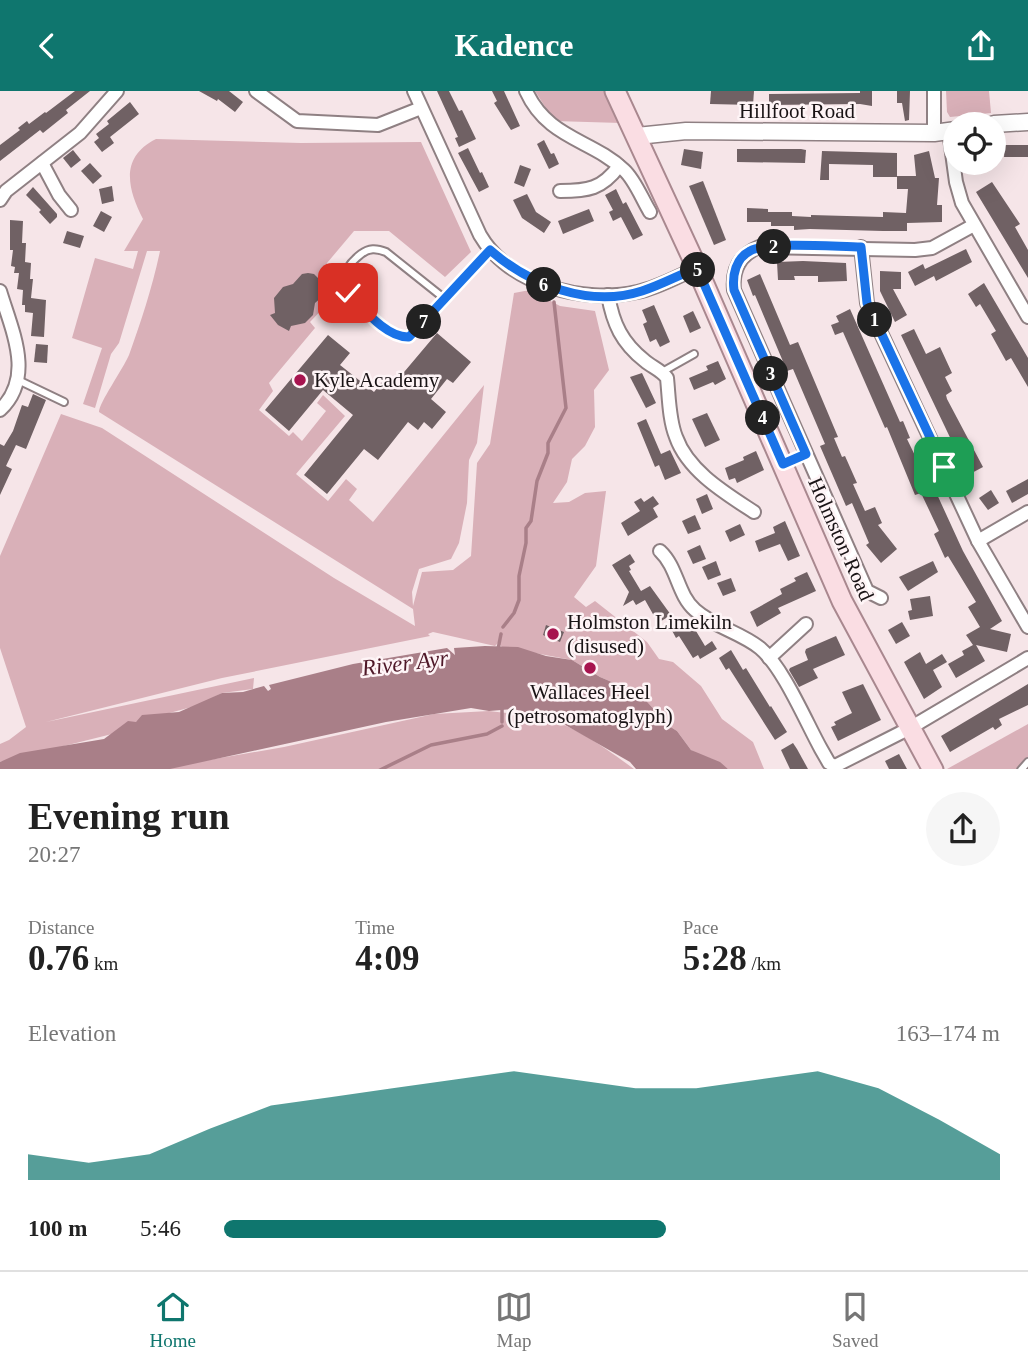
<!DOCTYPE html>
<html lang="en">
<head>
<meta charset="utf-8">
<style>
  :root { --surface:#fff; --page:#f6f6f6; --text:#222; --muted:#767676; --line:#e0e0e0; --accent:#0f766e }
  body { margin:0; font-family:Georgia,serif; background:var(--page); color:var(--text); height:100vh; display:flex; flex-direction:column; font-size:26px; white-space:nowrap }
  * { box-sizing:border-box; margin:0 }
  p { font-size:23px; color:var(--muted) }
  .icon { flex:none; width:38px; height:38px; fill:none; stroke:currentColor; stroke-width:2; stroke-linecap:round; stroke-linejoin:round }
  .map { position:relative; height:678px; overflow:hidden }
  .panel { display:flex; flex-direction:column; background:var(--surface); flex:1 }
  .panel>* { flex:none }
  .fabs { position:absolute; left:943px; top:21px; display:grid; gap:14px }
  .fabs a { display:grid; place-items:center; width:63px; height:63px; border-radius:50%; background:var(--surface); box-shadow:0 7px 28px #0002; font-size:35px }
  .pin { position:absolute; display:grid; place-items:center; width:60px; height:60px; color:#fff; margin:-30px; border-radius:14px; box-shadow:0 4px 10px #0006 }
  .km { position:absolute; width:35px; height:35px; margin:-18px; border-radius:50%; background:#222; color:#fff; font-size:19px; line-height:35px; text-align:center }
  .round { display:grid; place-items:center; flex:none; width:74px; height:74px; border-radius:37px; background:var(--page) }
  .overview { display:flex; align-items:center; justify-content:space-between; height:119px; padding:0 28px }
  h1 { font-size:38px; font-weight:800; line-height:52px }
  .figures { display:grid; grid-template-columns:repeat(3,1fr); gap:10px; height:119px; padding:7px 28px }
  .figures div { display:grid; align-content:center }
  .figures b { font-size:35px; font-weight:800 }
  .figures small { font-size:19px; font-weight:400 }
  .figures p { font-size:19px }
  .chart { height:196px; padding:14px 28px }
  .chart p { display:flex; justify-content:space-between }
  .chart svg { width:100%; height:126px; margin-top:7px; fill:var(--accent); opacity:.7 }
  ul { padding:0 28px; list-style:none; font-size:23px }
  li { display:grid; grid-template-columns:112px 84px 1fr; align-items:center; height:52px }
  li i { height:18px; border-radius:9px; background:var(--accent) }
  header { display:flex; justify-content:space-between; align-items:center; height:91px; padding:0 28px; background:var(--accent); color:#fff; font-size:32px; font-weight:800 }
  .tab-bar { display:flex; justify-content:space-around; align-items:center; height:98px; border-top:2px solid var(--line); background:var(--surface); font-size:19px; color:var(--muted) }
  .tab-bar a { display:grid; justify-items:center; gap:4px }
  .tab-bar .current { color:var(--accent) }
  .map>svg:first-child { display:block }
</style>
</head>
<body>
<header><svg class="icon" aria-label="back" viewBox="0 0 24 24"><path d="M15 5l-7 7 7 7"/></svg>Kadence<svg class="icon" aria-label="share" viewBox="0 0 24 24"><path d="M12 15V3M7 8l5-5 5 5M5 13v7h14v-7"/></svg></header>
<div class="map">
<svg width="1028" height="679" viewBox="0 0 1028 679">
  <rect width="100%" height="100%" fill="#f6e5e8"/>
  <g fill="#d9b0b8">
    <path d="M535 0H604L621 32 554 30Z"/>
    <path d="M946 0H989L991 22 950 26 947 21Z"/>
    <path d="M156 48 301 52 421 51 471 161 445 186 389 140H354L327 172 328 212 310 231 315 237 269 292 273 300 259 319 289 345 293 341 302 350 326 320 317 312 323 304 345 325 296 383 328 410 346 388 357 398 349 409 373 431 484 294 477 352 469 369 467 412 459 452 451 468 419 478 412 501 413 515 422 481 453 479 471 465 477 372 490 353 514 202 530 199 560 215 595 220 609 279 594 299 595 336 585 355 572 368 567 391 553 412 569 411 585 402 606 400 596 475 574 506 586 516 595 510 647 551 659 568 673 571 701 595 722 628 753 651 764 678H728L712 668 700 664 691 659 677 640 669 635 640 603 600 586 572 569 502 556 498 552 495 555 433 541 428 543 430 545 222 587 46 631 254 587 253 598 222 602 199 614 136 631 112 643 0 671V653L9 649 26 636 0 557V465L61 323 102 337 334 487 415 535 413 518 99 321C99 312 123 278 129 264 141 231 153 194 160 160H147L119 252 111 263 95 317 83 313 102 257 72 247 95 167 133 178 138 160H124L143 128C127 97 120 66 156 48Z"/>
    <path d="M489 620C505 622 522 623 538 626 574 633 605 657 634 678L151 679 284 656 434 623Z"/>
    <path d="M1028 633V678H947Z"/>
  </g>
  <path fill="#a97f88" d="M485 555 518 556 546 565 572 569 600 586 640 603 669 635 677 640 691 659 720 671 728 678H636L630 671 553 627 530 625 524 621 514 618 489 620 471 617 386 631 170 678H0V671L20 662 104 648 128 630 136 631 142 624 179 621 222 602 243 601 264 595 268 600 271 598 269 594 353 573 447 557 455 564 454 557Z"/>
  <g fill="none" stroke-linecap="round" stroke-linejoin="round">
    <g stroke="#a97f88" stroke-width="3.5">
      <path d="M503 536 514 522 519 509V485L526 452V437L531 430 537 390 548 362V352L566 317 554 211"/>
      <path d="M498 558 501 543"/>
      <path d="M502 615V631"/>
      <path d="M380 679 431 654 487 643 502 635"/>
    </g>
  </g>
  <g fill="#706164">
    <path d="M75 0H90L66 19 68 22 43 42 40 39 0 70V54L20 39 18 37 27 30 29 33 45 21 46 22Z"/>
    <path d="M199 0H229L243 11 235 21 218 8 217 10Z"/>
    <path d="M437 0H449L459 20 462 19 476 48 459 56 455 47 458 46Z"/>
    <path d="M492 0H504L520 35 511 39 494 12 497 10Z"/>
    <path d="M711 0H754L753 14 710 13Z"/>
    <path d="M860 0H872V15L860 13 769 14V3L860 2Z"/>
    <path d="M897 0H910L909 29 905 30 902 12H897Z"/>
    <path d="M130 11 139 23 110 46 114 52 102 61 94 51 99 47 96 43 109 33 107 30Z"/>
    <path d="M544 49 551 63 554 62 559 73 549 78 537 53Z"/>
    <path d="M1005 54H1028V66H1004Z"/>
    <path d="M468 57 480 82 482 81 489 96 479 101 458 62Z"/>
    <path d="M684 58 703 61 701 78 681 74Z"/>
    <path d="M737 58H801L806 59 805 72 737 71Z"/>
    <path d="M73 59 81 69 71 77 63 67Z"/>
    <path d="M822 60 897 62V86H873V74L829 73V89H820Z"/>
    <path d="M929 60 935 87H939L937 114H942V131L907 132V140H883L810 138 794 139V135H771V131H747V117L768 118V121H792V125L811 126V124L883 126V121L906 122 908 98H897V85H916L914 64Z"/>
    <path d="M90 72 102 85 93 93 81 80Z"/>
    <path d="M520 74 531 78 524 96 514 92Z"/>
    <path d="M703 90 726 149 714 154 689 95Z"/>
    <path d="M992 91 1020 133 1015 136 1028 159V187L976 101Z"/>
    <path d="M112 95 114 110 102 113 99 98Z"/>
    <path d="M33 96 57 123V126L50 133 39 121 41 119 26 104Z"/>
    <path d="M616 98 623 113 626 111 643 144 633 149 621 126 613 130 609 121 613 119 605 104Z"/>
    <path d="M527 103 536 121 551 131 544 142 522 127 513 109Z"/>
    <path d="M589 118 594 130 563 143 558 130Z"/>
    <path d="M101 120 112 126 104 141 93 135Z"/>
    <path d="M10 129 23 130 22 152H26L25 171 31 172 30 188H33L31 207 46 209 44 246 31 245 33 222 25 221V214H22L23 199 17 198 19 182H14L15 176 11 175 13 159H10Z"/>
    <path d="M67 140 84 145 80 157 63 152Z"/>
    <path d="M966 158 972 171 936 190 934 185 915 195 908 181 923 173 925 178Z"/>
    <path d="M803 170 846 172 847 190 818 191V185H794L795 189H778L777 171Z"/>
    <path d="M880 180 901 181V198H893L907 224 895 231 880 200Z"/>
    <path d="M308 182 314 183 319 188 323 205 315 212 313 224 305 232 291 235 289 240 278 234 270 224 275 222 274 207 283 196 293 193 302 183Z"/>
    <path d="M760 183 790 254 798 251 838 346 834 347 842 366 845 365 857 392 853 393 865 420 875 416 882 432 878 434 897 458 881 472 866 454 869 452 852 412 846 415 820 355 825 353 793 278 787 280 755 204 753 205 747 189Z"/>
    <path d="M984 192 1028 267V296L1011 267 1006 270 991 243 996 240 980 213 976 216 968 203Z"/>
    <path d="M654 214 670 251 660 256 656 248 650 251 643 233 647 231 642 219Z"/>
    <path d="M850 218 900 331 903 330 910 347 907 348 921 377 924 375 963 460 1002 530 990 538 1011 543 1007 561 976 554 985 570 956 587 948 573 964 564 962 560 973 554 966 544 980 536 968 516 976 511 948 465 945 467 934 443 939 440 921 402 915 404 887 336 885 337 843 241 835 244 831 234 839 231 836 225Z"/>
    <path d="M693 220 701 237 690 242 683 225Z"/>
    <path d="M914 238 926 263 940 256 952 282 945 286 952 300 946 304 947 308 983 376 968 384 901 244Z"/>
    <path d="M437 242 471 271 453 292 447 288 431 308 446 321 432 338 424 331 418 339 408 331 378 369 364 358 327 403 304 384 353 324 323 299 289 340 265 319 328 244 350 262 340 274 374 301 386 286 394 293Z"/>
    <path d="M36 253 48 254 47 272 34 271Z"/>
    <path d="M718 270 726 288 715 294 713 291 694 299 689 287 708 279 706 275Z"/>
    <path d="M642 282 656 312 646 317 630 286Z"/>
    <path d="M33 303 46 309 26 358 16 354 6 375 12 378 0 404V353L4 355 13 340 22 314 28 316Z"/>
    <path d="M707 322 720 349 705 356 692 328Z"/>
    <path d="M646 328 661 363 670 359 681 382 665 389 659 374 655 376 637 332Z"/>
    <path d="M756 360 764 379 737 392 735 387 729 389 725 377 744 369 743 366Z"/>
    <path d="M1028 388V403L1012 412 1006 400Z"/>
    <path d="M991 399 999 412 988 419 979 407Z"/>
    <path d="M707 403 713 418 702 423 696 408Z"/>
    <path d="M653 405 659 413 653 417 658 426 628 445 621 432 640 420 634 411 641 407 644 411Z"/>
    <path d="M695 424 701 438 688 443 682 430Z"/>
    <path d="M785 430 800 465 788 470 780 453 759 461 755 450 775 442 773 436Z"/>
    <path d="M740 433 745 444 730 451 725 440Z"/>
    <path d="M700 454 706 468 693 473 687 460Z"/>
    <path d="M630 463 635 471 629 475 631 479 629 480 641 500 650 495 671 524 658 532 645 509 636 514 633 509 623 515 629 501 612 474Z"/>
    <path d="M716 470 721 484 708 489 702 476Z"/>
    <path d="M933 470 938 481 908 500 899 486Z"/>
    <path d="M807 481 816 500 778 517 781 522 757 536 750 521 782 503 780 498 796 490 794 487Z"/>
    <path d="M731 487 736 500 723 505 717 492Z"/>
    <path d="M930 505 933 525 910 529 908 520 912 519 910 508Z"/>
    <path d="M681 526 685 533 690 530 705 555 712 550 717 558 700 568 698 564 693 567 679 545 676 547 669 534Z"/>
    <path d="M902 531 910 545 896 553 888 539Z"/>
    <path d="M546 534 564 541 560 551 543 544Z"/>
    <path d="M836 545 845 564 813 578 818 587 799 596 789 579 790 577 808 569 805 561 806 558Z"/>
    <path d="M731 559 743 579 746 577 770 616 771 615 787 641 775 649 729 577 726 579 719 567Z"/>
    <path d="M920 561 926 573 942 563 947 571 933 579 942 596 924 608 904 571Z"/>
    <path d="M863 593 881 629 838 650 831 636 836 634 834 631 852 622 842 601Z"/>
    <path d="M1028 593V614L999 628 1002 634 995 639 993 636 950 661 941 645Z"/>
    <path d="M793 652 797 658 808 678H790L781 659Z"/>
    <path d="M899 663 907 678H889L885 670Z"/>
  </g>
  <g fill="none" stroke-linecap="round" stroke-linejoin="round">
    <defs>
      <g id="service">
        <path d="M445 208 386 161C376 157 369 157 361 163 352 170 344 178 344 189 344 205 390 246 405 246 410 246 411 244 415 242L490 159"/>
        <path d="M662 281 694 263"/>
        <path d="M18 289 64 311"/>
        <path d="M1021 679 1028 671"/>
      </g>
      <g id="minor">
        <path d="M256 0 297 30 378 34 421 17"/>
        <path d="M414 0 480 144C509 194 584 213 637 201 658 197 678 185 697 177"/>
        <path d="M526 0C548 48 591 48 624 79 635 89 642 108 650 121"/>
        <path d="M934 0V42"/>
        <path d="M949 40 956 91 962 112 1028 226"/>
        <path d="M42 72 59 104 71 119"/>
        <path d="M560 100C588 100 602 98 619 75"/>
        <path d="M0 109 6 100 80 42 117 0"/>
        <path d="M861 156 867 212 978 450 1028 536"/>
        <path d="M0 200C12 240 35 286 0 319"/>
        <path d="M608 204C613 233 622 252 645 270 652 276 661 279 667 287 669 306 669 329 676 346 688 380 725 402 754 421"/>
        <path d="M978 450 1028 421"/>
        <path d="M660 460C678 477 677 503 695 519 714 536 740 541 760 557 783 576 806 631 821 658L829 672 835 675 910 637 1028 567"/>
        <path d="M881 507 867 500 734 199C732 178 740 164 759 156L915 159 932 157 974 134"/>
        <path d="M769 567 806 533"/>
      </g>
      <g id="tertiary">
        <path d="M994 33 1028 31"/>
        <path d="M637 45 686 40 934 42 956 39"/>
      </g>
      <path id="primary" d="M615 0 697 177 842 510 933 679"/>
    </defs>
    <use href="#service" stroke="#8f8083" stroke-width="10"/>
    <use href="#minor" stroke="#8f8083" stroke-width="16"/>
    <use href="#tertiary" stroke="#8f8083" stroke-width="19"/>
    <use href="#primary" stroke="#a9888f" stroke-width="23"/>
    <use href="#service" stroke="#fff" stroke-width="6"/>
    <use href="#minor" stroke="#fff" stroke-width="12"/>
    <use href="#tertiary" stroke="#fff" stroke-width="16"/>
    <use href="#primary" stroke="#fadde3" stroke-width="19"/>
  </g>
  <g fill="none" stroke-linecap="round" stroke-linejoin="round">
    <defs>
      <path id="route" d="M348 202C363 217 386 247 409 246L490 159C530 194 589 217 642 200 661 194 679 184 697 177L783 373 806 363 734 199C732 184 736 167 750 160 766 150 838 156 861 156L867 212 944 376"/>
    </defs>
    <use href="#route" stroke="#fff" stroke-width="14"/>
    <use href="#route" stroke="#1a73e8" stroke-width="9"/>
  </g>
  <g fill="#a7144f" stroke="#fef4f6" stroke-width="2.5">
    <circle cx="300" cy="289" r="7"/>
    <circle cx="553" cy="543" r="7"/>
    <circle cx="590" cy="577" r="7"/>
  </g>
  <g text-anchor="middle" dominant-baseline="central" stroke-width="5" stroke-linejoin="round" paint-order="stroke">
    <g font-size="21" fill="#191315" stroke="#fef4f6">
      <text x="797" y="20">Hillfoot Road</text>
      <text transform="translate(841 448) rotate(66)">Holmston Road</text>
    </g>
    <g font-size="21" fill="#191315" stroke="#fef4f6" text-anchor="start">
      <text x="314" y="289">Kyle Academy</text>
      <text x="567" y="531">Holmston Limekiln<tspan x="567" dy="24">(disused)</tspan></text>
      <text x="590" y="601" text-anchor="middle">Wallaces Heel<tspan x="590" dy="24">(petrosomatoglyph)</tspan></text>
    </g>
    <g font-size="23" font-style="italic" fill="#4f1828" stroke="#fef4f6">
      <text transform="translate(405 572) rotate(-7)">River Ayr</text>
    </g>
  </g>
</svg>
<div class="fabs">
<a><svg class="icon" aria-label="locate" viewBox="0 0 24 24"><circle cx="12" cy="12" r="6"/><path d="M12 2v4M12 18v4M2 12h4M18 12h4"/></svg></a>
</div>
<div class="pin" style="left:944px;top:376px;background:#1e9e55"><svg class="icon" aria-label="arrive" viewBox="0 0 24 24"><path d="M6 21V4h12l-3 4 3 4H6"/></svg></div>
<div class="pin" style="left:348px;top:202px;background:#d93025"><svg class="icon" aria-label="check" viewBox="0 0 24 24"><path d="M5 12l5 5 9-10"/></svg></div>
<b class="km" style="left:875px;top:229px">1</b>
<b class="km" style="left:774px;top:156px">2</b>
<b class="km" style="left:771px;top:283px">3</b>
<b class="km" style="left:763px;top:327px">4</b>
<b class="km" style="left:698px;top:179px">5</b>
<b class="km" style="left:544px;top:194px">6</b>
<b class="km" style="left:424px;top:231px">7</b>
</div>
<section class="panel">
<div class="overview"><div><h1>Evening run</h1><p>20:27</p></div><a class="round"><svg class="icon" aria-label="share" viewBox="0 0 24 24"><path d="M12 15V3M7 8l5-5 5 5M5 13v7h14v-7"/></svg></a></div>
<div class="figures">
<div><p>Distance</p><b>0.76<small> km</small></b></div>
<div><p>Time</p><b>4:09</b></div>
<div><p>Pace</p><b>5:28<small> /km</small></b></div>
</div>
<div class="chart"><p><span>Elevation</span>163–174 m</p>
<svg viewBox="0 0 160 44" preserveAspectRatio="none"><path d="M0 44V35L10 38L20 35L30 26L40 18L50 15L60 12L70 9L80 6L90 9L100 12L110 12L120 9L130 6L140 12L150 23L160 35V44z"/></svg>
</div>
<ul>
<li><b>100 m</b>5:46<i style="width:57%"></i></li>
</ul>
</section>
<nav class="tab-bar">
<a class="current"><svg class="icon" aria-label="home" viewBox="0 0 24 24"><path d="M3 11l9-7 9 7M6 9v11h12V9"/></svg>Home</a>
<a><svg class="icon" aria-label="map" viewBox="0 0 24 24"><path d="M3 6l6-2 6 2 6-2v14l-6 2-6-2-6 2zM9 4v14M15 6v14"/></svg>Map</a>
<a><svg class="icon" aria-label="saved" viewBox="0 0 24 24"><path d="M7 4h10v16l-5-4-5 4z"/></svg>Saved</a>
</nav>
</body>
</html>
